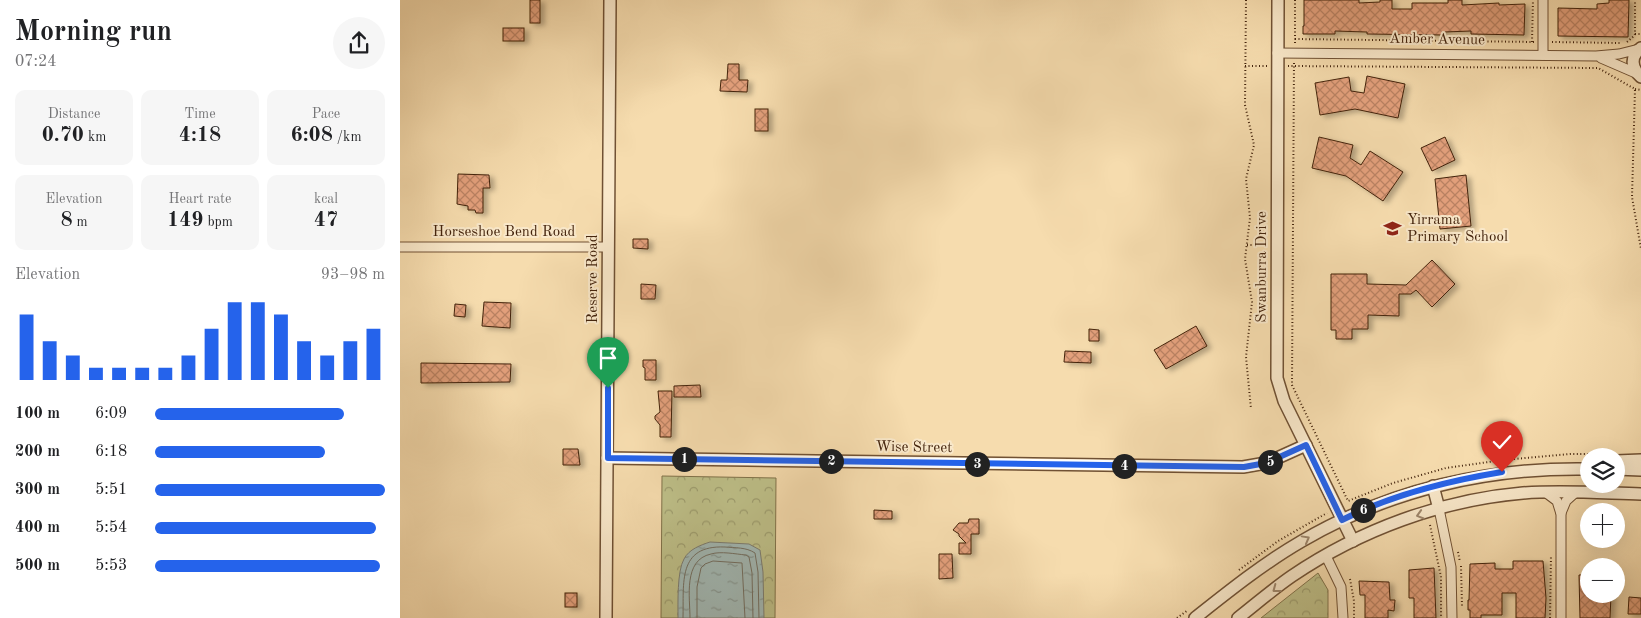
<!DOCTYPE html>
<html lang="en">
<head>
<meta charset="utf-8">
<style>
  :root { --surface:#fff; --page:#f6f6f6; --text:#202124; --muted:#757577; --accent:#2563eb }
  body { margin:0; font-family:"Old Standard TT",serif; background:var(--page); color:var(--text); height:100vh; display:flex; flex-direction:column; font-size:19px; white-space:nowrap }
  * { box-sizing:border-box; margin:0 }
  p { font-size:16px; color:var(--muted) }
  .icon { flex:none; width:28px; height:28px; fill:none; stroke:currentColor; stroke-width:2; stroke-linecap:round; stroke-linejoin:round }
  .map { position:relative; flex:1; overflow:hidden }
  .sheet { display:flex; flex-direction:column; background:var(--surface); width:400px }
  .sheet>* { flex:none }
  .tools { position:absolute; left:1180px; top:448px; display:grid; gap:10px }
  .tools a { display:grid; place-items:center; width:45px; height:45px; border-radius:50%; background:var(--surface); box-shadow:0 5px 20px #0002; font-size:25px }
  .pin { position:absolute; display:grid; place-items:center; width:42px; height:42px; color:#fff; margin:-51px -21px; border-radius:50% 50% 50% 0; rotate:-45deg; box-shadow:0 0 5px #0007 }
  .pin .icon { rotate:45deg }
  .km { position:absolute; width:25px; height:25px; margin:-12px; border-radius:50%; background:#222; color:#fff; font-size:14px; line-height:25px; text-align:center }
  .round { display:grid; place-items:center; flex:none; width:52px; height:52px; border-radius:26px; background:var(--page) }
  .overview { display:flex; align-items:center; justify-content:space-between; height:85px; padding:0 15px }
  h1 { font-size:28px; font-weight:700; line-height:38px }
  .metrics { display:grid; grid-template-columns:repeat(3,1fr); gap:8px; height:85px; padding:5px 15px }
  .metrics div { display:grid; align-content:center; border-radius:10px; background:var(--page); text-align:center }
  .metrics b { font-size:21px; font-weight:700 }
  .metrics small { font-size:14px; font-weight:400 }
  .metrics p { font-size:14px }
  .chart { height:140px; padding:10px 15px }
  .chart p { display:flex; justify-content:space-between }
  .chart svg { width:100%; height:90px; margin-top:5px; stroke:var(--accent); stroke-width:6 }
  ul { padding:0 15px; list-style:none; font-size:16px }
  li { display:grid; grid-template-columns:80px 60px 1fr; align-items:center; height:38px }
  li i { height:12px; border-radius:6px; background:var(--accent) }
  main { display:flex; flex:1; min-height:0 }
  .map>svg:first-child { display:block }
</style>
</head>
<body>
<main>
<section class="sheet">
<div class="overview"><div><h1>Morning run</h1><p>07:24</p></div><a class="round"><svg class="icon" aria-label="share" viewBox="0 0 24 24"><path d="M12 15V3M7 8l5-5 5 5M5 13v7h14v-7"/></svg></a></div>
<div class="metrics">
<div><p>Distance</p><b>0.70<small> km</small></b></div>
<div><p>Time</p><b>4:18</b></div>
<div><p>Pace</p><b>6:08<small> /km</small></b></div>
</div>
<div class="metrics">
<div><p>Elevation</p><b>8<small> m</small></b></div>
<div><p>Heart rate</p><b>149<small> bpm</small></b></div>
<div><p>kcal</p><b>47</b></div>
</div>
<div class="chart"><p><span>Elevation</span>93–98 m</p>
<svg viewBox="0 0 160 44" preserveAspectRatio="none"><path d="M5 44V12M15 44V25M25 44V32M35 44V38M45 44V38M55 44V38M65 44V38M75 44V32M85 44V19M95 44V6M105 44V6M115 44V12M125 44V25M135 44V32M145 44V25M155 44V19"/></svg>
</div>
<ul>
<li><b>100 m</b>6:09<i style="width:82%"></i></li>
<li><b>200 m</b>6:18<i style="width:74%"></i></li>
<li><b>300 m</b>5:51<i style="width:100%"></i></li>
<li><b>400 m</b>5:54<i style="width:96%"></i></li>
<li><b>500 m</b>5:53<i style="width:98%"></i></li>
</ul>
</section>
<div class="map">
<svg width="1241" height="618" viewBox="0 0 1241 618">
  <defs>
    <pattern id="park-crowns" width="20" height="18" patternUnits="userSpaceOnUse" patternTransform="scale(1.25)"><rect width="20" height="18" fill="#bec089"/><path d="M2 6a3 3 0 1 1 6 0M12 15a3 3 0 1 1 6 0" fill="none" stroke="#9c9c6e"/></pattern>
    <pattern id="water-ripples" width="26" height="14" patternUnits="userSpaceOnUse" patternTransform="scale(1.25)"><rect width="26" height="14" fill="#a1b9b6"/><path d="M2 4q2-2 4 0t4 0M15 11q2-2 4 0t4 0" fill="none" stroke="#859692"/></pattern>
    <pattern id="building-cross-hatch" width="8" height="8" patternUnits="userSpaceOnUse" patternTransform="scale(1.25)"><rect width="8" height="8" fill="#e3a07b"/><path d="M0 0l8 8M0 8l8-8" fill="none" stroke="#ba8263"/></pattern>
    <filter id="shadow"><feDropShadow dx="4.5" dy="2.5" stdDeviation="2.5" flood-color="#0004"/></filter>
  </defs>
  <rect width="100%" height="100%" fill="#f6dcae"/>
  <filter id="stains"><feTurbulence type="fractalNoise" baseFrequency=".004" numOctaves="4"/><feColorMatrix values="0 0 0 0 .2 0 0 0 0 .09 0 0 0 0 .02 0 0 0 .5 -.17"/></filter>
  <radialGradient id="worn" r=".72"><stop offset=".6" stop-color="#630" stop-opacity="0"/><stop offset="1" stop-color="#630" stop-opacity=".3"/></radialGradient>
  <g fill="url(#park-crowns)" stroke="#80724a">
    <path d="M262 476 376 478 375 618H261Z"/>
    <path d="M918 573 928 590V618H861Z"/>
  </g>
  <path fill="url(#water-ripples)" stroke="#7b7d72" d="M310 542 349 544 360 550 363 572 364 618H278C278 603 277 571 284 559 289 549 301 545 310 542Z"/>
  <g fill="none" stroke-linecap="round" stroke-linejoin="round">
    <g stroke="#726e61" stroke-width="1">
      <path d="M283 618C284 583 277 545 325 547 335 548 346 547 355 553L358 572 359 618"/>
      <path d="M290 618C290 597 283 560 311 554 321 551 335 554 346 555L349 557 352 573 353 618"/>
      <path d="M297 618V587L301 568 305 564 313 561 342 563 345 618"/>
    </g>
  </g>
  <g fill="url(#building-cross-hatch)" stroke="#43230c" filter="url(#shadow)">
    <rect x="130" y="0" width="10" height="23"/>
    <path d="M904 0H959V3L980 2V0H992V9H1012V3H1048V0H1062V5L1099 3V5L1125 4 1124 35 1071 34V31L1044 32V35L967 34V32L935 31V34H903V26H904Z"/>
    <path d="M1209 0H1229L1228 37 1158 36V8L1197 9V4L1209 3Z"/>
    <rect x="103" y="28" width="21" height="13"/>
    <path d="M328 64H339V80H348L347 92 320 91 321 80H327Z"/>
    <path d="M967 76 1005 84 998 118 955 109 920 115 915 83 949 77 951 91 964 93Z"/>
    <rect x="355" y="109" width="13" height="22"/>
    <path d="M919 137 953 145 950 158 961 165 970 151 1003 172 983 201 946 176 912 168Z"/>
    <path d="M1045 137 1055 160 1032 171 1021 148Z"/>
    <path d="M58 174 89 175 90 188H83V213H76L75 210H68V206L57 204Z"/>
    <path d="M1066 175 1071 226 1040 229 1035 179Z"/>
    <path d="M233 239H248V249L233 248Z"/>
    <path d="M1032 260 1055 284 1032 307 1016 290 1011 294H999V316L968 315V329H952V339H936V330H931V274H967V284L1006 285Z"/>
    <path d="M241 284 256 285 255 299H241Z"/>
    <path d="M84 302 111 303 110 328 82 326Z"/>
    <path d="M55 304 66 305 65 317 54 316Z"/>
    <path d="M796 326 807 346 766 369 754 350Z"/>
    <path d="M689 329 699 330V341H689Z"/>
    <path d="M665 351 691 352V363L664 362Z"/>
    <path d="M243 360H256V380H245V368L243 367Z"/>
    <path d="M21 363 111 364 110 382 21 383Z"/>
    <path d="M300 385 301 397H274V386Z"/>
    <path d="M258 391H272L271 437H260V425L255 419V416L260 412Z"/>
    <path d="M163 449H178L180 465H163Z"/>
    <path d="M474 510 492 511V519H474Z"/>
    <path d="M569 519H579V534H571V554H559V543H566L559 536V534L553 530 559 523H568Z"/>
    <path d="M539 554H552L553 578 539 579Z"/>
    <path d="M1113 561H1143L1146 598 1145 618H1116V593H1102V615H1081V618H1070V610H1068V600H1069L1070 564 1095 563V569H1113Z"/>
    <path d="M1034 568 1036 618H1014V598H1009V570Z"/>
    <path d="M1179 575H1189V595H1211L1210 618H1180Z"/>
    <path d="M959 581 989 582 990 600H995L994 611 988 610V618H965V595H960Z"/>
    <rect x="165" y="593" width="12" height="14"/>
    <path d="M1229 597 1241 598V614H1228Z"/>
  </g>
  <g fill="none" stroke-linecap="round" stroke-linejoin="round">
    <defs>
      <g id="minor">
        <path d="M877 53 1196 56 1219 54 1239 49"/>
        <path d="M1143 55V0"/>
        <path d="M1201 58 1238 74"/>
        <path d="M0 247H208"/>
        <path d="M1145 492 1157 501 1161 514V618"/>
        <path d="M1039 509 1051 567 1052 618"/>
        <path d="M1161 513 1166 501 1176 492"/>
        <path d="M926 556 941 587 943 618"/>
      </g>
      <g id="tertiary">
        <path d="M878 0 877 378 884 401 953 541"/>
        <path d="M1241 48C1230 56 1231 68 1241 77"/>
        <path d="M207 458 843 467 866 463 906 445"/>
        <path d="M1216 461 1241 460"/>
        <path d="M1216 469 1241 470"/>
        <path d="M1033 486 1039 509"/>
        <path d="M206 618 210 0"/>
        <path d="M795 618C829 591 864 563 902 541 989 490 1088 467 1189 469"/>
        <path d="M838 618C856 604 873 589 892 576 960 530 1041 500 1123 493 1162 490 1202 493 1241 494"/>
      </g>
    </defs>
    <use href="#minor" stroke="#705134" stroke-width="11"/>
    <use href="#tertiary" stroke="#705134" stroke-width="14"/>
    <g stroke="#43230c" stroke-width="2" stroke-dasharray="1 2.5" stroke-linecap="butt">
      <path d="M846 0 845 105 854 145 846 179 850 218 845 259 852 302 846 357 851 409"/>
      <path d="M1235 34H1241"/>
      <path d="M895 39 1135 42"/>
      <path d="M1132 42 1133 0"/>
      <path d="M1152 42 1220 43"/>
      <path d="M1227 42 1234 36 1235 34V0"/>
      <path d="M895 43V0"/>
      <path d="M894 63 892 385 948 501 993 483 1046 468 1103 460 1170 454H1209"/>
      <path d="M845 66H868"/>
      <path d="M888 66 1198 68 1235 89 1232 197 1241 249"/>
      <path d="M1235 89 1241 90"/>
      <path d="M847 245H867"/>
      <path d="M1030 525 1041 577V618"/>
      <path d="M1058 552 1060 562"/>
      <path d="M1061 566 1062 606"/>
      <path d="M839 570 878 541 927 513"/>
      <path d="M950 579 954 601V618"/>
      <path d="M777 618 788 610"/>
      <path d="M1150 618 1151 555"/>
    </g>
    <use href="#minor" stroke="#f9e8ca" stroke-width="9"/>
    <use href="#tertiary" stroke="#f9e8ca" stroke-width="11"/>
  </g>
  <defs><path id="oneway-chevron" d="M-2-3.5L2.5 0L-2 3.5" fill="none" stroke-width="1.6" stroke-linecap="round" stroke-linejoin="round" transform="scale(1.25)"/></defs>
  <g stroke="#9e866b">
    <use href="#oneway-chevron" transform="translate(1020 515) rotate(163)"/>
    <use href="#oneway-chevron" transform="translate(906 539) rotate(-29)"/>
    <use href="#oneway-chevron" transform="translate(876 589) rotate(143)"/>
  </g>
  <g fill="none" stroke-linecap="round" stroke-linejoin="round">
    <defs>
      <path id="route" d="M208 388V458L844 467 866 463 906 445 942 520C991 495 1047 481 1102 472"/>
    </defs>
    <use href="#route" stroke="#fff" stroke-width="10"/>
    <use href="#route" stroke="#2563eb" stroke-width="6"/>
  </g>
  <defs>
    <symbol id="school-bare" viewBox="-9 -9 18 18"><path d="M0-5L7-2L0 1L-7-2ZM-4 1L0 2.5L4 1V4Q0 6-4 4Z" fill="#8f2418" stroke="#f9e8ca" stroke-width="2.5" paint-order="stroke"/></symbol>
  </defs>
  <g fill-rule="evenodd">
    <use href="#school-bare" x="980" y="216" width="25" height="25"/>
  </g>
  <g text-anchor="middle" dominant-baseline="central" stroke-width="4" stroke-linejoin="round" paint-order="stroke">
    <g font-size="15" fill="#43230c" stroke="#f9e8ca">
      <text transform="translate(1037 40) rotate(1)">Amber Avenue</text>
      <text x="104" y="232">Horseshoe Bend Road</text>
      <text transform="translate(862 267) rotate(-90)">Swanburra Drive</text>
      <text transform="translate(193 279) rotate(-90)">Reserve Road</text>
      <text transform="translate(514 448) rotate(1)">Wise Street</text>
    </g>
    <g font-size="15" fill="#43230c" stroke="#f9e8ca" text-anchor="start">
      <text x="1007" y="220">Yirrama<tspan x="1007" dy="17">Primary School</tspan></text>
    </g>
  </g>
  <rect width="100%" height="100%" filter="url(#stains)"/>
  <rect width="100%" height="100%" fill="url(#worn)"/>
</svg>
<div class="tools">
<a><svg class="icon" aria-label="layers" viewBox="0 0 24 24"><path d="M12 4l9 5-9 5-9-5zM3 14l9 5 9-5"/></svg></a>
<a>+</a>
<a>−</a>
</div>
<div class="pin" style="left:208px;top:388px;background:#1e9e55"><svg class="icon" aria-label="arrive" viewBox="0 0 24 24"><path d="M6 21V4h12l-3 4 3 4H6"/></svg></div>
<div class="pin" style="left:1102px;top:472px;background:#d93025"><svg class="icon" aria-label="check" viewBox="0 0 24 24"><path d="M5 12l5 5 9-10"/></svg></div>
<b class="km" style="left:284px;top:459px">1</b>
<b class="km" style="left:431px;top:461px">2</b>
<b class="km" style="left:577px;top:464px">3</b>
<b class="km" style="left:724px;top:466px">4</b>
<b class="km" style="left:870px;top:462px">5</b>
<b class="km" style="left:963px;top:510px">6</b>
</div>
</main>
</body>
</html>
